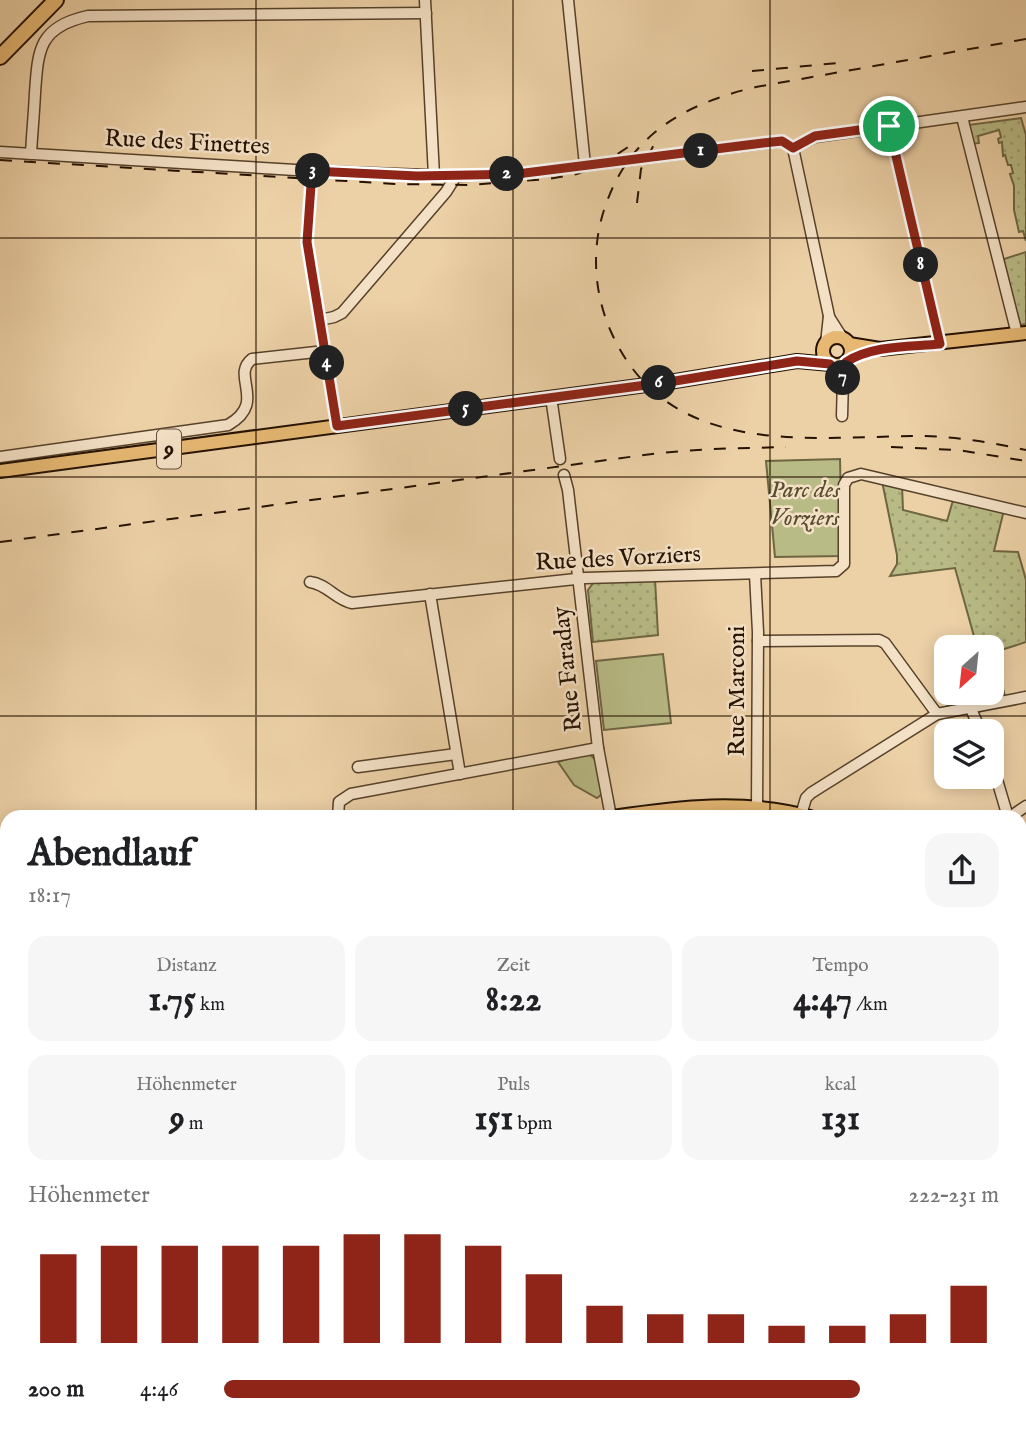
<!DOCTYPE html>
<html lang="de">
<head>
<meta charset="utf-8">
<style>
  :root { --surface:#fff; --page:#f6f6f6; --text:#202124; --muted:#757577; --accent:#8f2418 }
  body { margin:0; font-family:"IM FELL English",serif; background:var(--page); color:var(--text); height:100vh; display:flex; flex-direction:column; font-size:26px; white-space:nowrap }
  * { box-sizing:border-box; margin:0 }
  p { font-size:23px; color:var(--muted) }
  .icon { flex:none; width:38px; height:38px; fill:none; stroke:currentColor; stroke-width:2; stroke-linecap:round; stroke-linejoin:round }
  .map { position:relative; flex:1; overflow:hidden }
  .panel { position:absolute; left:0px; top:810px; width:1027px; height:621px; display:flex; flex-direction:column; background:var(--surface); border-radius:21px 21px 0 0; box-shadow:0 4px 18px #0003 }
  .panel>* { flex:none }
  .needle { width:46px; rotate:207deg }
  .tools { position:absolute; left:934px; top:635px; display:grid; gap:14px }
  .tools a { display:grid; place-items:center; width:70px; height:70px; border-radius:14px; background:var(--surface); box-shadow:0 4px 18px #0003; font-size:35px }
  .pin { position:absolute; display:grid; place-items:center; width:60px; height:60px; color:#fff; margin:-30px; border:4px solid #fff; border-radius:50%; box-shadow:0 2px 7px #0007 }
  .km { position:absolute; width:35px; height:35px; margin:-18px; border-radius:50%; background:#222; color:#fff; font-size:19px; line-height:35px; text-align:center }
  .round { display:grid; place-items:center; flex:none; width:74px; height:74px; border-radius:21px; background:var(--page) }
  .overview { display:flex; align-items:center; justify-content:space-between; height:119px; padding:0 28px }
  h1 { font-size:38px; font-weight:700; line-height:52px }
  .figures { display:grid; grid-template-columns:repeat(3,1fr); gap:10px; height:119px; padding:7px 28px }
  .figures div { display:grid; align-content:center; border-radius:18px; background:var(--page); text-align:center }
  .figures b { font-size:35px; font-weight:700 }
  .figures small { font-size:19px; font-weight:400 }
  .figures p { font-size:19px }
  .chart { height:196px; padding:14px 28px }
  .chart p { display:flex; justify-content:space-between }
  .chart svg { width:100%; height:126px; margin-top:7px; stroke:var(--accent); stroke-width:6 }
  ul { padding:0 28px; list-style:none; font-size:23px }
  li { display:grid; grid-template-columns:112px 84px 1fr; align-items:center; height:52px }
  li i { height:18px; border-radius:9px; background:var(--accent) }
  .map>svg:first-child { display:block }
</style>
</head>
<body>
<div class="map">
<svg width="1026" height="1431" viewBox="0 0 1026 1431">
  <defs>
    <pattern id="grass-dots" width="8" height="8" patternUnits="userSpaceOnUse" patternTransform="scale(1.75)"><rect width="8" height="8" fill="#b8bb86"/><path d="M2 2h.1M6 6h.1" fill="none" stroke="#9ea072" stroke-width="1.8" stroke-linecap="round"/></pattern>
    <pattern id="forest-crowns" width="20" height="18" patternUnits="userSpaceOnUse" patternTransform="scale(1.75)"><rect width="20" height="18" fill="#b8bb86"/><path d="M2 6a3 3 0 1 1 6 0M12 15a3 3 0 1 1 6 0" fill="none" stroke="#9ea072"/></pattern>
  </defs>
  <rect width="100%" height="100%" fill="#ecd0a6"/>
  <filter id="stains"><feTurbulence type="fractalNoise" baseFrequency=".00286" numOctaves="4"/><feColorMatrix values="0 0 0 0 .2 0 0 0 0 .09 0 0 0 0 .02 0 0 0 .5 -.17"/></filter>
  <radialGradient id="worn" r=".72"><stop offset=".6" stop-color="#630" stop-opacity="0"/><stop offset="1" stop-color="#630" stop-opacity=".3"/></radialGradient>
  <g fill="url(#grass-dots)" stroke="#6e6643" stroke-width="2">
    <path d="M1021 118 1026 135V241L1023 231 1019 232 1014 210V186L1010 174 1013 173 1011 165H1008L1005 155 1003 156 1002 142 999 143 998 139 1001 137 999 130 978 136 979 143 972 144 968 125Z"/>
    <path d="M1026 252V324L1020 325 1002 265 1004 259Z"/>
    <path d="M882 481 902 485 903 510 947 521 954 497 1004 510 994 551 1018 552 1026 580V642L992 653V648L977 647 955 568 890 576 897 564V555Z"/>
    <path d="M655 579 658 635 593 642 588 590 594 582Z"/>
  </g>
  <path fill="url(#forest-crowns)" stroke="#6e6643" stroke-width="2" d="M788 1424 799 1431H737V1429L744 1425Z"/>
  <g fill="#b8bb86" stroke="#6e6643" stroke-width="2">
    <path d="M840 459 842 556 775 557 766 461Z"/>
    <path d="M663 654 671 723 604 730 596 661Z"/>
    <path d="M1002 685 1005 696 1004 698 949 710 946 701 973 696V693H992V687Z"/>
    <path d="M587 752 597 761 602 794 597 798 574 785 558 762Z"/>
  </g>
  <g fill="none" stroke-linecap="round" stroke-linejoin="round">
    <g stroke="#6a7564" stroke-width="2">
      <path d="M1020 1202 1026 1195"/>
      <path d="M0 1288 7 1287"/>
      <path d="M75 1431 78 1424"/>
    </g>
    <defs>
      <g id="minor">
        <path d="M425 0 434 176"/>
        <path d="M568 0 585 165"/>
        <path d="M962 117 1017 334"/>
        <path d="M889 126 940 344"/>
        <path d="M793 148 815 137 1026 107"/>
        <path d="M793 148 829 316 826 343"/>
        <path d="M0 152 312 171 456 176 517 174 782 141 793 148"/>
        <path d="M31 154C32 134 34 114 35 93 38 49 39 27 88 16L426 13"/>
        <path d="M312 171 307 242 337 426"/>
        <path d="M829 317 843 339"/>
        <path d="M320 320 334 317 342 313 446 192 456 176"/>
        <path d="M551 397 560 459"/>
        <path d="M842 416 843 379 846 362"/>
        <path d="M0 457 228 425C268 402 230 376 252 359L325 351"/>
        <path d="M564 475 568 490 598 748 611 817"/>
        <path d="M755 574 758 632 757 808"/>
        <path d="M310 582C327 584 336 600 352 603L585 578 836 571 844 564V485L848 478 861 474 1026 513"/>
        <path d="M430 594 460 774"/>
        <path d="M758 641 879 640 885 643 937 714"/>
        <path d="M971 709 981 732"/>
        <path d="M992 763 1008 817"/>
        <path d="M358 767 456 754"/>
        <path d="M801 815 806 798 811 793 937 714 1026 697"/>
        <path d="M338 817 339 802 351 794 598 748"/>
        <path d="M1010 817 1026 806"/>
        <path d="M1020 870 1026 895"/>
        <path d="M0 1080 7 1106"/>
        <path d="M1020 1096 1026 1095"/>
        <path d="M1020 1362 1026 1358"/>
        <path d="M1020 1376 1026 1383"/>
        <path d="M268 1424 269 1431"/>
        <path d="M8 1431 27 1424"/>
      </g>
      <g id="major">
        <circle cx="837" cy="351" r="14"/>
        <path d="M849 344 880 349 1026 333"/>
        <path d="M0 471 669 382 797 361 830 364"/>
        <path d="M613 817C679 807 744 799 810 817"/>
        <path d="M0 838 7 840"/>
        <path d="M1020 928 1026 932"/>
        <path d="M1020 1215 1026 1207"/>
      </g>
      <g id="highway">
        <path d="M0 57 56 0"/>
        <path d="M0 857 7 859"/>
        <path d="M0 869 7 871"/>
        <path d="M0 882 7 884"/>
        <path d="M0 942 7 939"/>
        <path d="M708 1424 709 1431"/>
        <path d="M854 1424 860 1431"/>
        <path d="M869 1424 874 1431"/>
        <path d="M922 1424 925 1431"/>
      </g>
    </defs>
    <use href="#minor" stroke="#56412a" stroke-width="13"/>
    <use href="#major" stroke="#241100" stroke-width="16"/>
    <use href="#highway" stroke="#241100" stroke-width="18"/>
    <use href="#minor" stroke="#f3e0c5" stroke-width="10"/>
    <use href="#major" stroke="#e6b873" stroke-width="12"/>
    <use href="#highway" stroke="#e6b873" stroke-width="14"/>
    <g stroke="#241100" stroke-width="2" stroke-dasharray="12 12" stroke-linecap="butt">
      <path d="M1026 39 756 87C684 104 628 135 604 210 591 250 594 295 612 334 669 458 804 437 916 436 953 436 990 442 1026 450"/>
      <path d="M752 71 838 63"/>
      <path d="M0 160 395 184 468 185 548 179 577 174 604 163 637 141"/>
      <path d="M637 203 641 169 657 139"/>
      <path d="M891 447 958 450 1026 461"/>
      <path d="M0 542 659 453 711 449 786 447"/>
    </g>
    <defs>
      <path id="major-bridge" d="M828 1431 835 1424"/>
    </defs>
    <use href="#major-bridge" stroke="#241100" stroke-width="16" stroke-linecap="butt"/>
    <use href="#major-bridge" stroke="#e6b873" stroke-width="12"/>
  </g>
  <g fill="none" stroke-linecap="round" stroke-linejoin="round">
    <defs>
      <path id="route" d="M889 126 940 344C909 347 873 345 846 362L843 379 830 364 797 361 669 382 337 426 307 242 312 171 417 176 517 174 763 143 782 141 793 148 815 136Z"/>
    </defs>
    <use href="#route" stroke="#fff" stroke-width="14"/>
    <use href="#route" stroke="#8f2418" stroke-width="9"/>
  </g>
  <path fill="none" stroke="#241100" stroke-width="2" stroke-opacity="0.55" d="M256 0V817M513 0V817M770 0V817M0 238H1026M0 477H1026M0 716H1026M0 954H7M1020 954H1026M0 1192H7M1020 1192H1026M256 1424V1431M513 1424V1431M770 1424V1431"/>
  <g text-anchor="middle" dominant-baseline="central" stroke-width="5" stroke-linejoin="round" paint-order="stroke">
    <rect fill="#f3e0c5" stroke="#624f3b" stroke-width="2" x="157" y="429.5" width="24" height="39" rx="5"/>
    <g font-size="23" font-weight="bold" fill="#241100">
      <text x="169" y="449">9</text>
    </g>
    <g font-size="24" fill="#241100" stroke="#f3e0c5">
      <text transform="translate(187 143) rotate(3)">Rue des Finettes</text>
      <text transform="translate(618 559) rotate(-3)">Rue des Vorziers</text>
      <text transform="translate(568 669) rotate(-96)">Rue Faraday</text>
      <text transform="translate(737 691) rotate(-90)">Rue Marconi</text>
    </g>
    <g font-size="24" font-style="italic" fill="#584c2f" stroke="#f3e0c5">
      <text x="805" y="490">Parc des<tspan x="805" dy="28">Vorziers</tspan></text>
    </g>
  </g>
  <rect width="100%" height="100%" filter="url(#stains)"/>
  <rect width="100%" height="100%" fill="url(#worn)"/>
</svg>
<div class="tools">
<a><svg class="needle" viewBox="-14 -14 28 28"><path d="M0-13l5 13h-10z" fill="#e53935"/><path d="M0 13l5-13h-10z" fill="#757577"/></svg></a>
<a><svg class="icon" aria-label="layers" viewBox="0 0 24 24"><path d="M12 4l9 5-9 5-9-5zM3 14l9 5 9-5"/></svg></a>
</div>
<div class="pin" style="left:889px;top:126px;background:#1e9e55"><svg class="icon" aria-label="arrive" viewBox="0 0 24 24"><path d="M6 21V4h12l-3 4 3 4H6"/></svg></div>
<b class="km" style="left:701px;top:151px">1</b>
<b class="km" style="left:507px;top:174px">2</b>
<b class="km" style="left:313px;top:171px">3</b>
<b class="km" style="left:327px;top:363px">4</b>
<b class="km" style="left:466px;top:409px">5</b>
<b class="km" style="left:659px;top:383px">6</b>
<b class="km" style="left:843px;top:378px">7</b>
<b class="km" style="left:921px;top:265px">8</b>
<section class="panel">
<div class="overview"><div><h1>Abendlauf</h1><p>18:17</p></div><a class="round"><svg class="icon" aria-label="share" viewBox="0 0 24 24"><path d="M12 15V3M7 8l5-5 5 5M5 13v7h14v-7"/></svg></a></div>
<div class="figures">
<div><p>Distanz</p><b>1.75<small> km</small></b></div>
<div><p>Zeit</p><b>8:22</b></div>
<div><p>Tempo</p><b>4:47<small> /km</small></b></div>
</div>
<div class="figures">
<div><p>Höhenmeter</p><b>9<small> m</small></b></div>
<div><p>Puls</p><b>151<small> bpm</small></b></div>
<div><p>kcal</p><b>131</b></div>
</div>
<div class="chart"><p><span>Höhenmeter</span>222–231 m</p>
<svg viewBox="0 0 160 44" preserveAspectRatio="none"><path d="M5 44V13M15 44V10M25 44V10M35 44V10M45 44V10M55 44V6M65 44V6M75 44V10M85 44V20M95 44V31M105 44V34M115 44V34M125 44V38M135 44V38M145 44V34M155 44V24"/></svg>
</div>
<ul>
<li><b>200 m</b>4:46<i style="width:82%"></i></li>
</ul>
</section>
</div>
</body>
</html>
